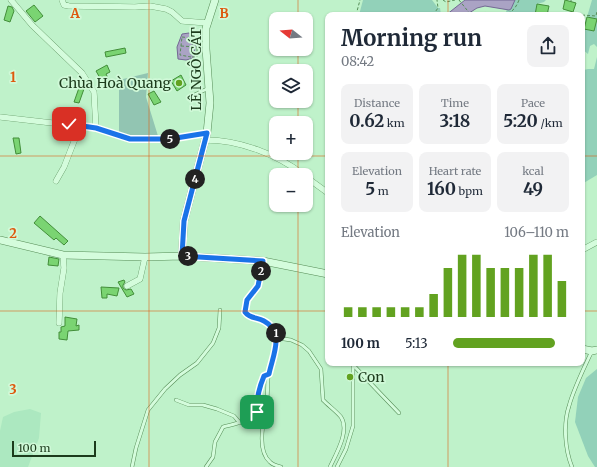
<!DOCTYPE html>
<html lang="en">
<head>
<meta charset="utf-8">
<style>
  :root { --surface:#fff; --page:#f2f2f3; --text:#1f2937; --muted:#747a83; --accent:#62a220 }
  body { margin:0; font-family:Merriweather,serif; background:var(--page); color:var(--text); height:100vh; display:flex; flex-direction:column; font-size:15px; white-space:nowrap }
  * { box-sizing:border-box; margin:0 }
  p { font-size:13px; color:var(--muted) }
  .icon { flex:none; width:22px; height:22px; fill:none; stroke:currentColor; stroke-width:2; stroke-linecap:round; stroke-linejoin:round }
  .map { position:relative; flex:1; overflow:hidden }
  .panel { position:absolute; left:325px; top:12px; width:260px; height:354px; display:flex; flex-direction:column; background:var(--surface); border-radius:8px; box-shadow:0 1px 3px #0004 }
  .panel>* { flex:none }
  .needle { width:26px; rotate:287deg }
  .controls { position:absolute; left:269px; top:12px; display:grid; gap:8px }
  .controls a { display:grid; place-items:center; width:44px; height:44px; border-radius:8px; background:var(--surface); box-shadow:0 1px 3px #0004; font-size:20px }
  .scale { position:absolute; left:12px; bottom:10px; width:84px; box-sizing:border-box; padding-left:4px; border:2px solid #1c3b1c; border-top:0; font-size:11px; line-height:14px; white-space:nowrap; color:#1c3b1c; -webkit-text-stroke:3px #d0f9d8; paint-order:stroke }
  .pin { position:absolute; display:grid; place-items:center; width:34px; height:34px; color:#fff; margin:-17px; border-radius:8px; box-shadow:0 2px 6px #0006 }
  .km { position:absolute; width:20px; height:20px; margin:-10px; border-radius:50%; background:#222; color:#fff; font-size:11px; line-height:20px; text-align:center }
  .round { display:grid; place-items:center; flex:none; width:42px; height:42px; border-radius:8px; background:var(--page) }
  .headline { display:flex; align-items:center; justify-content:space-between; height:68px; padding:0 16px }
  h1 { font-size:22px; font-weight:700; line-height:30px }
  .metrics { display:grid; grid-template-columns:repeat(3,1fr); gap:6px; height:68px; padding:4px 16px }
  .metrics div { display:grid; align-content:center; border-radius:8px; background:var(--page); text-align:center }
  .metrics b { font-size:17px; font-weight:700 }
  .metrics small { font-size:11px; font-weight:400 }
  .metrics p { font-size:11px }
  .chart { height:112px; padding:8px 16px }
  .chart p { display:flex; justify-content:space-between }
  .chart svg { width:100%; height:72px; margin-top:4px; stroke:var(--accent); stroke-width:6 }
  ul { padding:0 16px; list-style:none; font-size:13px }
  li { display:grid; grid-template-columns:64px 48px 1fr; align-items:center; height:30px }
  li i { height:10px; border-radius:5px; background:var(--accent) }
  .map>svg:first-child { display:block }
</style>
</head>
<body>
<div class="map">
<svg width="597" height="467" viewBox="0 0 597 467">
  <rect width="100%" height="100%" fill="#bff2ca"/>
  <path fill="#ace8c0" d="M30 409 41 413 39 438 28 467H0V431L3 417 14 412Z"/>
  <g fill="#92d1b9">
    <path d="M363 0H432L438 8H440L441 15H359Z"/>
    <path d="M515 0H546L544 2 537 4 535 15H505L507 9 509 10Z"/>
    <path d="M592 0H597V47L594 44 590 46 588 54 582 49V38L584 29 594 31 597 19 587 17Z"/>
    <path d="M597 57V175L582 184V69L584 70 588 69H594Z"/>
    <path d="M597 369V467H595L588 456 575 422 578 397 586 378Z"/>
  </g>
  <path fill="#92c5b2" d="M148 73 146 97 158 136 134 137 119 132V80Z"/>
  <g fill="#aaa3c4" stroke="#736993">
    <path d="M465 0H515L511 9 509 10 485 6 477 8 466 15H446Z"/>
    <path d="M189 33 196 37 194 58 186 60 178 59 177 47 182 34Z"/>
  </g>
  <g fill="#7ad472" stroke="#428e39">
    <path d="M565 0 576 3 573 12 563 9Z"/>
    <path d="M537 4 549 6 547 15H535Z"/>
    <path d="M34 5 43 16 35 22 26 11Z"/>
    <path d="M8 6 12 7 14 11 10 22 4 20Z"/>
    <path d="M587 17 597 19 594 31 584 29Z"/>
    <path d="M125 48 126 53 106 57 105 52Z"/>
    <path d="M107 65 110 72 106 74 110 82 104 85 96 71Z"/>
    <path d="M181 75 186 85 177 91 171 81Z"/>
    <path d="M80 85 85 86 79 103 74 102Z"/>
    <path d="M154 91 161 102 154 105 148 94Z"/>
    <path d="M13 138H19L21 153 16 154Z"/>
    <path d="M40 216 68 241 64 245 56 238 54 240 34 223Z"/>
    <path d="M49 257 59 259 58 266 48 265Z"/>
    <path d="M124 280 125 282 123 285V288L126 290 131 289 134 294 127 297 118 282Z"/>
    <path d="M101 287 119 288 117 296 107 294V298H102Z"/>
    <path d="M65 317 77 319 76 326 79 325V330L68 331 67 340 59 339V332H61V327L65 326Z"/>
  </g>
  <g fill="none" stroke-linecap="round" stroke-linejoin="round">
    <defs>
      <g id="service">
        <path d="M190 97 209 88"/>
        <path d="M263 261 258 286 247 300 245 312 248 316C257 319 270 321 275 330 280 340 271 361 269 372 267 381 268 390 267 400 265 416 255 449 270 462 272 464 277 466 281 467"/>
        <path d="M277 338 291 340 302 345 309 351 321 369 323 400C329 406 336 411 341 417 350 431 336 454 330 467"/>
        <path d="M354 366 399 413"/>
        <path d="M176 400 189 405H203L217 409 234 416 240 423"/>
        <path d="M132 467 136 448 148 410 165 389 180 375 197 363 213 343 219 328 220 310"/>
        <path d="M206 467 213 457 215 442 223 427C234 424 249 422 257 412 256 399 259 388 264 376L269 374"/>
        <path d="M337 467 346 449 353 426V363"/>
        <path d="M572 467C565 450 563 424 569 406 574 388 584 368 592 351"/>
      </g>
      <g id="minor">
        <path d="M11 0 32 25 82 73 94 92 96 128"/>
        <path d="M62 0 64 5 69 6 135 7 150 6 166 9 172 12 182 21 208 23"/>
        <path d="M0 117 96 128 129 139H170L207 133"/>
        <path d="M205 140C239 140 277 154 304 175"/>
        <path d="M306 177 328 193"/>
        <path d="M56 181 64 167 80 126"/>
        <path d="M582 250 597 242"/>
        <path d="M127 286 140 279 145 257"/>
        <path d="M59 323 60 293 64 268 63 255"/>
      </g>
      <g id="tertiary">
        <path d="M0 240 63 255 145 257 182 256 263 261 328 274"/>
        <path d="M182 256 184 221 207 133 210 103 206 49V28L215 0"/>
        <path d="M582 349 592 351 597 350"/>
      </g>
    </defs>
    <use href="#service" stroke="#568d57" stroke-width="4"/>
    <use href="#minor" stroke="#568d57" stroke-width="6"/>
    <use href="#tertiary" stroke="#568d57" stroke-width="8"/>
    <g stroke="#568d57" stroke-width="1" stroke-dasharray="3 2" stroke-linecap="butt">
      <path d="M443 0 446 2 455 0"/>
      <path d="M459 0 471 15"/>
      <path d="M571 2V0"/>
      <path d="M547 12 560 15"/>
      <path d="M568 13 577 15"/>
      <path d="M356 15 360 0"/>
      <path d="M433 15 438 8 437 0"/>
      <path d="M473 15C492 6 509 26 519 0"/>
      <path d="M567 15 568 11"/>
      <path d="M582 15 596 16 597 11"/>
      <path d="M182 37 193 38 191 57 180 55Z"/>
      <path d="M181 46 197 47V49H200"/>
      <path d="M192 57H197V49"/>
    </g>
    <use href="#service" stroke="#d4fcdc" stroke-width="3"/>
    <use href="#minor" stroke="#d4fcdc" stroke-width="5.5"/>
    <use href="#tertiary" stroke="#d4fcdc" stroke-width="7"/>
  </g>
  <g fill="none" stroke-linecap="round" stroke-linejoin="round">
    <defs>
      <path id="route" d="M69 124 96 128 130 139H170L207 133 184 221 182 256 263 261 258 286 247 300 245 312C250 319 257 317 264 321 285 332 273 355 269 374L264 376C259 388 256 399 257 412"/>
    </defs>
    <use href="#route" stroke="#fff" stroke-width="8"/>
    <use href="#route" stroke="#1a73e8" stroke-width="5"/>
  </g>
  <path fill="none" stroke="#de580d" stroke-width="1" stroke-opacity="0.55" d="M149 0V467M298 0V19M448 0V15M298 49V71M298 101V123M298 153V175M0 156H328M582 156H597M298 205V467M0 311H328M582 311H597M448 363V467"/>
  <g fill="#62a220" stroke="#d0f9d8" stroke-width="1.5">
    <circle cx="179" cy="83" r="4"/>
    <circle cx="350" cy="377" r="4"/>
  </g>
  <g text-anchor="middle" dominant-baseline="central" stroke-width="3.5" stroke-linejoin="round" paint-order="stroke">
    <g font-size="14" fill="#1c3b1c" stroke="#d0f9d8">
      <text transform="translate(196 69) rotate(-90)">LÊ NGÔ CÁT</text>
    </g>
    <g font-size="14" fill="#1c3b1c" stroke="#d0f9d8" text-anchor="end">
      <text x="171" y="83">Chùa Hoà Quang</text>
      <text x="358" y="377" text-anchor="start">Con</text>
    </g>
  </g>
  <g font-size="13" text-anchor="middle" font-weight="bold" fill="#de580d" stroke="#d0f9d8" stroke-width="3.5" stroke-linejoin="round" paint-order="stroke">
    <text x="75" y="18">A</text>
    <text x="224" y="18">B</text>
    <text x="13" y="82">1</text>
    <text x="13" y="238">2</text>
    <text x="13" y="394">3</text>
  </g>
</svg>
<div class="controls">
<a><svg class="needle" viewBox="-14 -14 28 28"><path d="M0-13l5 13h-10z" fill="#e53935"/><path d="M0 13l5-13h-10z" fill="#747a83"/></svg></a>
<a><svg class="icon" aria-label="layers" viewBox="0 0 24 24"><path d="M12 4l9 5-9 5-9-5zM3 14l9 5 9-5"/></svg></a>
<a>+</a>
<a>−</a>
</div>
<div class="scale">100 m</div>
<div class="pin" style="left:257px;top:412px;background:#1e9e55"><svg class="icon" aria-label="arrive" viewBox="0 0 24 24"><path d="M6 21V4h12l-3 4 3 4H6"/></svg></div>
<div class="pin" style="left:69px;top:124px;background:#d93025"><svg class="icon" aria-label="check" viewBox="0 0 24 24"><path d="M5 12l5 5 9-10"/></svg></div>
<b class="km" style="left:276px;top:333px">1</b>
<b class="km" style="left:261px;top:271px">2</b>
<b class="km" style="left:188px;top:256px">3</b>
<b class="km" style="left:195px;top:179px">4</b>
<b class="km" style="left:170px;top:139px">5</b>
<section class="panel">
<div class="headline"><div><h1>Morning run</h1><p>08:42</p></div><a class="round"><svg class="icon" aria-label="share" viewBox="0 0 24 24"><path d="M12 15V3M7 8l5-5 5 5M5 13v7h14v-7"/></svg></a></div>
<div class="metrics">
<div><p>Distance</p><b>0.62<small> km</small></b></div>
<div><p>Time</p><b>3:18</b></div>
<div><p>Pace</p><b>5:20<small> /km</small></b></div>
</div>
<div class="metrics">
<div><p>Elevation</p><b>5<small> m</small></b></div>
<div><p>Heart rate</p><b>160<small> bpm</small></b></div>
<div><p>kcal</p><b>49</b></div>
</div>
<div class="chart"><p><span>Elevation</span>106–110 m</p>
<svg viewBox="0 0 160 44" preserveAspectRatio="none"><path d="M5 44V38M15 44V38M25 44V38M35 44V38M45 44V38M55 44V38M65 44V30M75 44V14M85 44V6M95 44V6M105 44V14M115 44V14M125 44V14M135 44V6M145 44V6M155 44V22"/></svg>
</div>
<ul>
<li><b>100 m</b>5:13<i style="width:88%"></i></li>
</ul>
</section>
</div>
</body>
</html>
